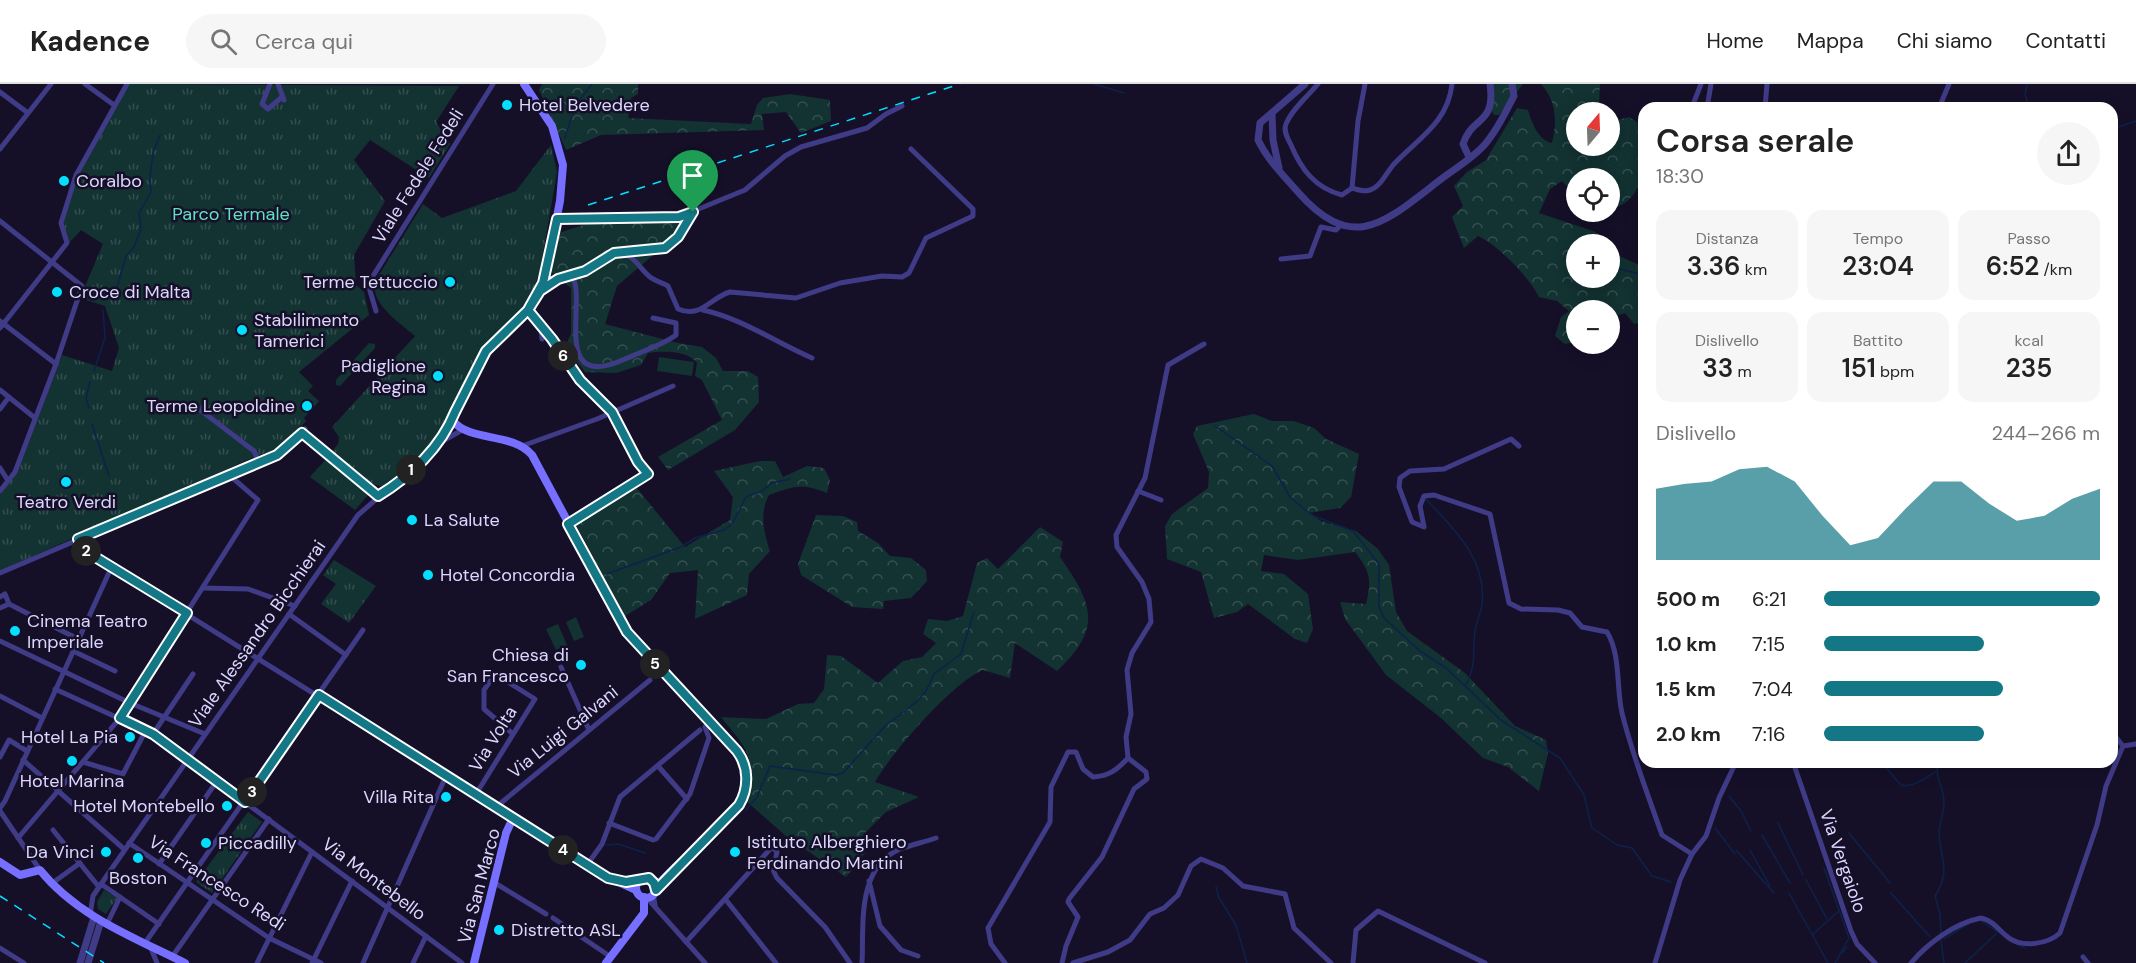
<!DOCTYPE html>
<html lang="it">
<head>
<meta charset="utf-8">
<style>
  :root { --surface:#fff; --page:#f6f6f6; --text:#222; --muted:#767676; --line:#e0e0e0; --accent:#147785 }
  body { margin:0; font-family:"DM Sans",sans-serif; background:var(--page); color:var(--text); height:100vh; display:flex; flex-direction:column; font-size:22px; white-space:nowrap }
  * { box-sizing:border-box; margin:0 }
  p { font-size:20px; color:var(--muted) }
  .icon { flex:none; width:33px; height:33px; fill:none; stroke:currentColor; stroke-width:2; stroke-linecap:round; stroke-linejoin:round }
  .map { position:relative; flex:1; overflow:hidden }
  .details { position:absolute; left:1638px; top:18px; width:480px; height:666px; display:flex; flex-direction:column; background:var(--surface); border-radius:18px; box-shadow:0 3px 15px #0003 }
  .details>* { flex:none }
  .needle { width:39px; rotate:19deg }
  .controls { position:absolute; left:1566px; top:18px; display:grid; gap:12px }
  .controls a { display:grid; place-items:center; width:54px; height:54px; border-radius:50%; background:var(--surface); box-shadow:0 3px 15px #0003; font-size:30px }
  .pin { position:absolute; display:grid; place-items:center; width:51px; height:51px; color:#fff; margin:-62px -26px; border-radius:50% 50% 50% 0; rotate:-45deg; box-shadow:0 0 6px #0007 }
  .pin .icon { rotate:45deg }
  .km { position:absolute; width:30px; height:30px; margin:-15px; border-radius:50%; background:#222; color:#fff; font-size:16px; line-height:30px; text-align:center }
  .round { display:grid; place-items:center; flex:none; width:63px; height:63px; border-radius:32px; background:var(--page) }
  .headline { display:flex; align-items:center; justify-content:space-between; height:102px; padding:0 18px }
  h1 { font-size:33px; font-weight:600; line-height:45px }
  .stats { display:grid; grid-template-columns:repeat(3,1fr); gap:9px; height:102px; padding:6px 18px }
  .stats div { display:grid; align-content:center; border-radius:15px; background:var(--page); text-align:center }
  .stats b { font-size:26px; font-weight:600 }
  .stats small { font-size:16px; font-weight:400 }
  .stats p { font-size:16px }
  .chart { height:168px; padding:12px 18px }
  .chart p { display:flex; justify-content:space-between }
  .chart svg { width:100%; height:108px; margin-top:6px; fill:var(--accent); opacity:.7 }
  ul { padding:0 18px; list-style:none; font-size:20px }
  li { display:grid; grid-template-columns:96px 72px 1fr; align-items:center; height:45px }
  li i { height:15px; border-radius:8px; background:var(--accent) }
  header { display:flex; align-items:center; gap:36px; box-sizing:border-box; height:84px; padding:0 30px; background:var(--surface); border-bottom:2px solid var(--line) }
  header strong { font-size:28px }
  nav { display:flex; gap:33px; margin-inline-start:auto; font-size:21px }
  .search { width:420px; height:54px; background:var(--page); display:flex; align-items:center; gap:15px; box-sizing:border-box; padding:0 21px; border-radius:33px; color:var(--muted); font-size:22px }
  .map>svg:first-child { display:block }
</style>
</head>
<body>
<header>
<strong>Kadence</strong>
<div class="search"><svg class="icon" aria-label="search" viewBox="0 0 24 24"><circle cx="10" cy="10" r="6"/><path d="M15 15l6 6"/></svg>Cerca qui</div>
<nav><a>Home</a><a>Mappa</a><a>Chi siamo</a><a>Contatti</a></nav>
</header>
<div class="map">
<svg width="2136" height="879" viewBox="0 0 2136 879">
  <defs>
    <pattern id="forest-crowns" width="20" height="18" patternUnits="userSpaceOnUse" patternTransform="scale(1.5)"><rect width="20" height="18" fill="#133232"/><path d="M2 6a3 3 0 1 1 6 0M12 15a3 3 0 1 1 6 0" fill="none" stroke="#354f51"/></pattern>
    <pattern id="park-tufts" width="24" height="20" patternUnits="userSpaceOnUse" patternTransform="scale(1.5)"><rect width="24" height="20" fill="#133232"/><path d="M3 7l-1-3M5 7V3M7 7l1-3M15 17l-1-3M17 17v-4M19 17l1-3" fill="none" stroke="#354f51"/></pattern>
  </defs>
  <rect width="100%" height="100%" fill="#151028"/>
  <g fill="#133232">
    <path d="M369 259 375 260V264L340 302 336 301V296Z"/>
    <path d="M659 273 694 278 692 292 657 287Z"/>
    <path d="M576 533 584 553 574 557 566 538Z"/>
    <path d="M558 540 567 561 556 566 546 545Z"/>
  </g>
  <g fill="url(#forest-crowns)" fill-rule="evenodd">
    <path d="M542 0H638V10L631 14 628 34 751 40 757 21 763 14 790 10 830 16 831 37 801 49 786 28 762 30 764 46 601 51 566 66 539 6Z"/>
    <path d="M1493 0H1523L1499 31H1494L1492 27Z"/>
    <path d="M1541 0H1600L1599 21 1602 28H1576V62H1610V38L1629 33 1637 38C1646 67 1650 117 1610 125V94H1576V112L1562 97 1550 105 1539 129 1593 147 1611 157 1617 171 1644 183V237L1634 240 1625 229 1610 234V226H1576V258L1565 260 1555 252 1561 233 1569 227 1557 217 1539 213C1529 193 1498 161 1478 152L1464 164 1452 133 1463 122 1454 102 1467 88 1486 76 1517 24 1528 26C1532 39 1538 56 1552 59 1557 37 1557 18 1541 0ZM1576 160H1610V194H1576Z"/>
    <path d="M685 134 672 155 617 202 605 240 678 259 702 263 716 274 723 287H748L758 293 759 318 735 346 668 386 658 373 722 336 702 296 695 292 697 279C687 266 663 267 648 269L641 281 616 289 585 288 571 271 567 259 571 249V204L549 186 559 149 592 138H644Z"/>
    <path d="M1254 330 1272 337H1294L1314 344 1326 355 1359 370 1351 413 1340 424 1309 429 1321 437 1356 447 1378 465 1389 481 1396 528 1407 547 1465 589 1515 642 1546 656 1548 669 1539 707 1508 683 1483 674 1441 634 1386 591 1345 535 1340 518 1366 520C1372 496 1370 487 1355 468L1298 476 1264 471 1261 487 1284 490 1308 510 1313 545 1307 559 1295 555 1248 520 1237 528 1214 534 1201 488 1167 475 1165 442 1172 430 1208 404 1209 388 1193 350 1197 342Z"/>
    <path d="M760 377H775L783 393 807 382 824 384 830 396 827 409C802 399 794 402 769 411 759 429 764 449 770 467L749 490 747 511 695 535 698 486 670 489 651 516 625 532 575 439 636 403 685 463 730 436 733 413 714 387Z"/>
    <path d="M816 431 843 432 857 438 858 447 878 459 890 472 911 474 926 486 927 497 911 514 884 517 883 525 852 523 801 491 798 480Z"/>
    <path d="M1040 443 1063 458 1060 473C1093 520 1103 544 1057 587L1015 559 1010 594 983 586C952 599 892 668 875 698L919 713 886 728 856 758 865 769 846 793 787 753 746 717C755 670 750 669 721 633L766 635 798 620 814 619 824 605 827 571 841 572 878 599 903 577 922 573 936 559 923 550 928 535 947 537 963 532 977 479 987 474 998 485Z"/>
  </g>
  <g fill="url(#park-tufts)">
    <path d="M129 0 459 2 436 38 450 60 429 94 370 56 354 76 385 117 354 171 356 201 364 208 369 231 299 288 313 302 308 307 319 317 304 334 306 337C288 356 281 366 256 372L0 487V410L18 387 62 271 112 287 119 264 105 222 80 214 103 160 81 146 69 159 63 138 78 92Z"/>
    <path d="M551 61 557 88 540 187 529 217 484 264 435 357 385 403 367 399 330 370 338 360 339 353 332 343 415 252C399 238 373 222 374 199L423 120 442 134 516 107Z"/>
    <path d="M328 373 370 409 355 426 310 393Z"/>
    <path d="M334 476 376 502 349 539 321 520 336 500 323 491Z"/>
    <path d="M248 728 262 738 212 809 196 798Z"/>
    <path d="M104 806 117 814 106 830 98 825 97 818Z"/>
  </g>
  <g fill="none" stroke-linecap="round" stroke-linejoin="round">
    <g stroke="#0d224b" stroke-width="1.5">
      <path d="M1094 0 1124 9"/>
      <path d="M2027 0 2025 11 2030 24"/>
      <path d="M2112 45 2136 37"/>
      <path d="M565 54 575 22 592 0"/>
      <path d="M1610 178 1620 185 1644 191"/>
      <path d="M116 207 126 172 134 163 141 145 139 129 151 108 150 93 153 69 160 51"/>
      <path d="M94 287 105 254 103 226"/>
      <path d="M89 324 86 315 90 297"/>
      <path d="M92 340 109 392"/>
      <path d="M1215 342 1272 382 1290 413 1304 425 1314 432 1353 447 1379 480V523L1384 534 1420 567 1446 584 1501 636 1560 674 1584 711 1592 744 1617 761 1632 764 1652 792 1671 798"/>
      <path d="M1425 414C1453 444 1487 475 1482 520 1481 530 1476 538 1475 547 1472 570 1477 579 1466 601"/>
      <path d="M607 490 681 463 695 454 724 446 732 440 746 413 762 407 772 399 790 395"/>
      <path d="M1881 678 1901 701C1914 704 1926 694 1936 687"/>
      <path d="M1938 678C1934 694 1944 702 1944 718 1944 729 1939 740 1939 750 1941 778 1951 786 1935 812L1940 830 1941 851"/>
      <path d="M1729 712 1741 727 1751 747"/>
      <path d="M746 726 757 713 770 682 836 691 843 689 885 642 915 619 926 607 934 590 961 570 974 528"/>
      <path d="M1778 739 1803 791"/>
      <path d="M1715 744 1735 770"/>
      <path d="M1849 749 1890 799"/>
      <path d="M1762 751 1790 799"/>
      <path d="M606 761 618 760 645 769"/>
      <path d="M1736 766 1774 809"/>
      <path d="M1750 766 1770 802"/>
      <path d="M1824 784 1849 854 1835 879"/>
      <path d="M1806 796 1827 835"/>
      <path d="M1216 803 1219 814 1236 841 1247 879"/>
      <path d="M1890 808 1930 853"/>
      <path d="M1789 809 1828 879"/>
      <path d="M1981 837 1999 849"/>
      <path d="M1813 850 1839 827"/>
      <path d="M1944 855 1968 840"/>
      <path d="M1941 856 1944 879"/>
      <path d="M2008 856 2025 864"/>
      <path d="M1842 869 1847 863"/>
      <path d="M1965 879 1996 850"/>
    </g>
    <g stroke="#403b87" stroke-width="5">
      <path d="M85 0 114 21"/>
      <path d="M270 0 262 20 268 25 282 13"/>
      <path d="M278 0 284 16"/>
      <path d="M1318 0C1308 12 1292 25 1286 40 1283 47 1288 55 1291 61 1301 85 1315 104 1342 111L1352 104"/>
      <path d="M0 8 28 29"/>
      <path d="M1694 18 1701 0"/>
      <path d="M1707 24 1711 0"/>
      <path d="M1765 24 1767 0"/>
      <path d="M1939 24 1949 0"/>
      <path d="M0 65 51 0"/>
      <path d="M1352 104C1358 106 1363 108 1370 106 1381 103 1387 87 1395 79 1419 54 1448 38 1452 0"/>
      <path d="M1352 104 1358 37 1365 0"/>
      <path d="M557 135 679 133 745 106 785 72 801 63 867 44 886 30 902 22"/>
      <path d="M0 137 82 202 56 280 15 388 0 407"/>
      <path d="M624 169 665 164 678 153 693 128"/>
      <path d="M1281 175 1310 172 1321 143 1336 146 1341 141"/>
      <path d="M572 192C588 216 549 310 625 275 640 268 663 261 676 251V239L653 234"/>
      <path d="M540 207 554 197 585 187 618 168C635 171 638 183 650 193 655 197 663 199 668 202L678 225C701 235 711 213 730 208L796 214 840 199 882 192 902 193 909 189 926 154 973 132V125L911 65"/>
      <path d="M703 226C743 235 775 258 812 274"/>
      <path d="M376 227 368 200 493 0"/>
      <path d="M528 227 552 255 580 296 612 328 638 378 648 390 568 439"/>
      <path d="M0 237 56 280"/>
      <path d="M541 243 542 255"/>
      <path d="M0 244 67 159 61 139 76 91 127 0"/>
      <path d="M0 306 35 334"/>
      <path d="M195 322 254 367 259 378"/>
      <path d="M0 325 9 313"/>
      <path d="M302 349 378 412"/>
      <path d="M441 358 464 345"/>
      <path d="M522 362 597 335 673 302"/>
      <path d="M1519 362 1511 355 1444 385 1410 387 1400 394 1399 403 1412 438 1424 443 1420 422 1424 412 1434 411 1490 430 1509 519 1521 525 1558 526 1570 529 1582 543 1607 548C1621 571 1616 603 1622 629 1632 670 1648 711 1662 751L1692 770"/>
      <path d="M0 384 7 395"/>
      <path d="M1138 407 1161 416"/>
      <path d="M78 455 87 468 513 734"/>
      <path d="M0 489 277 371 305 345"/>
      <path d="M203 504 248 505 295 522"/>
      <path d="M0 513 5 510 9 520 0 524"/>
      <path d="M9 520 78 555"/>
      <path d="M289 530 346 571"/>
      <path d="M0 557 130 619 205 650"/>
      <path d="M73 567 115 587"/>
      <path d="M561 583 589 646"/>
      <path d="M55 605 153 650 462 879"/>
      <path d="M0 612 42 634"/>
      <path d="M2112 648 2123 662"/>
      <path d="M153 650 193 590"/>
      <path d="M0 673 9 656 27 667"/>
      <path d="M23 676 124 765"/>
      <path d="M83 678 123 690 146 646"/>
      <path d="M1793 678 1851 847 1857 860 1875 879"/>
      <path d="M658 682 687 715"/>
      <path d="M476 710 535 615 495 590 484 606V625L513 650"/>
      <path d="M496 723 650 596"/>
      <path d="M0 724 5 717 112 482"/>
      <path d="M0 727 40 786"/>
      <path d="M609 739 653 756 656 755 690 710 709 654 705 643 710 639"/>
      <path d="M53 746 99 803"/>
      <path d="M18 754 120 634 258 416 228 390"/>
      <path d="M129 759 269 854 321 879"/>
      <path d="M159 780 217 697"/>
      <path d="M587 781 602 760 620 713 700 646"/>
      <path d="M869 797 880 842 901 866 918 872"/>
      <path d="M495 799 546 830"/>
      <path d="M51 800 80 779"/>
      <path d="M101 800 159 840"/>
      <path d="M653 810 655 821"/>
      <path d="M647 814 705 879"/>
      <path d="M726 816 776 879"/>
      <path d="M90 831 93 812 99 803 358 431 432 367 453 337"/>
      <path d="M553 834 611 873"/>
      <path d="M107 840 120 813"/>
      <path d="M686 858 772 763 777 768 773 786 777 794 825 843 850 879"/>
      <path d="M145 859 363 546"/>
      <path d="M150 862 157 879"/>
      <path d="M0 864 24 879"/>
      <path d="M172 873 269 735"/>
      <path d="M2083 873 2088 879"/>
      <path d="M257 879 312 768"/>
      <path d="M312 879 352 797"/>
      <path d="M363 879 446 692"/>
      <path d="M413 879 426 852"/>
      <path d="M862 879C864 841 856 784 900 765 911 761 924 758 936 754"/>
      <path d="M1005 879 991 860 988 844 1050 738 1051 703 1068 668H1076L1083 685 1093 693C1109 692 1117 686 1128 674"/>
      <path d="M1062 879 1066 862 1078 833 1068 818 1069 815 1102 773 1134 705 1147 695 1146 688 1128 674 1126 653 1131 630 1127 586 1132 569 1151 538 1149 515 1142 498 1117 463 1116 451 1145 394 1168 281 1204 260"/>
      <path d="M1073 879 1108 868 1130 856 1150 830 1164 824 1178 811 1191 782 1201 775 1223 784 1243 802 1285 810 1294 844 1331 879"/>
      <path d="M1353 879 1356 846 1378 827 1485 879"/>
      <path d="M1655 879 1680 796 1692 770 1706 752 1719 714 1736 678"/>
      <path d="M1911 879C1928 859 1955 839 1981 834 1993 836 1999 847 2009 854 2023 864 2048 860 2060 849L2097 741 2106 702 2123 662 2136 660"/>
    </g>
    <g stroke="#403b87" stroke-width="7">
      <path d="M1305 0 1260 39 1258 56C1267 75 1283 91 1297 107 1351 169 1382 141 1436 99 1452 86 1473 75 1486 59 1498 45 1506 27 1514 12L1512 0"/>
      <path d="M1272 31 1273 56 1279 84"/>
      <path d="M1469 73 1463 60C1472 32 1496 41 1490 0"/>
      <path d="M80 879 94 833"/>
      <path d="M88 879 101 837"/>
    </g>
    <g stroke="#766fff" stroke-width="8">
      <path d="M524 0 552 42 563 81 560 117 546 189 533 220 486 267 455 328 453 337C470 358 512 348 532 371L627 548 737 667C778 721 678 768 655 806"/>
      <path d="M0 778 20 791 40 786C77 832 133 853 185 879"/>
      <circle cx="646" cy="804" r="10"/>
      <path d="M474 879 506 749 513 734 608 793 636 806"/>
      <path d="M606 879 644 829V813"/>
    </g>
    <g stroke="#04dfff" stroke-width="1.5" stroke-dasharray="9 8" stroke-linecap="butt">
      <path d="M588 121 960 0"/>
      <path d="M0 812 104 879"/>
    </g>
  </g>
  <g fill="none" stroke-linecap="round" stroke-linejoin="round">
    <defs>
      <path id="route" d="M693 128 678 153 665 164 614 169 585 187 558 195 540 207 528 226 486 267 455 328C441 363 411 392 378 412L302 349 277 371 78 455 87 468 187 529 120 634 153 650 245 718 319 611 608 794 626 798 649 794 654 799 656 806 739 721C749 704 749 683 737 667L627 548 568 440 648 390 638 378 612 328 580 296 552 255 528 226 543 199 557 135 679 133 693 128"/>
    </defs>
    <use href="#route" stroke="#fff" stroke-width="12"/>
    <use href="#route" stroke="#147785" stroke-width="8"/>
  </g>
  <g fill="#04dfff" stroke="#151028" stroke-width="2">
    <circle cx="507" cy="21" r="6"/>
    <circle cx="64" cy="97" r="6"/>
    <circle cx="450" cy="198" r="6"/>
    <circle cx="57" cy="208" r="6"/>
    <circle cx="242" cy="246" r="6"/>
    <circle cx="438" cy="292" r="6"/>
    <circle cx="307" cy="322" r="6"/>
    <circle cx="66" cy="398" r="6"/>
    <circle cx="412" cy="436" r="6"/>
    <circle cx="428" cy="491" r="6"/>
    <circle cx="15" cy="547" r="6"/>
    <circle cx="581" cy="581" r="6"/>
    <circle cx="130" cy="653" r="6"/>
    <circle cx="72" cy="677" r="6"/>
    <circle cx="446" cy="713" r="6"/>
    <circle cx="227" cy="722" r="6"/>
    <circle cx="206" cy="759" r="6"/>
    <circle cx="106" cy="768" r="6"/>
    <circle cx="735" cy="768" r="6"/>
    <circle cx="138" cy="774" r="6"/>
    <circle cx="499" cy="846" r="6"/>
  </g>
  <g text-anchor="middle" dominant-baseline="central" stroke-width="5" stroke-linejoin="round" paint-order="stroke">
    <g font-size="18" fill="#ddd7ff" stroke="#151028" text-anchor="start">
      <text x="519" y="21">Hotel Belvedere</text>
      <text x="76" y="97">Coralbo</text>
      <text x="438" y="198" text-anchor="end">Terme Tettuccio</text>
      <text x="69" y="208">Croce di Malta</text>
      <text x="254" y="236">Stabilimento<tspan x="254" dy="21">Tamerici</tspan></text>
      <text x="426" y="282" text-anchor="end">Padiglione<tspan x="426" dy="21">Regina</tspan></text>
      <text x="295" y="322" text-anchor="end">Terme Leopoldine</text>
      <text x="66" y="418" text-anchor="middle">Teatro Verdi</text>
      <text x="424" y="436">La Salute</text>
      <text x="440" y="491">Hotel Concordia</text>
      <text x="27" y="537">Cinema Teatro<tspan x="27" dy="21">Imperiale</tspan></text>
      <text x="569" y="571" text-anchor="end">Chiesa di<tspan x="569" dy="21">San Francesco</tspan></text>
      <text x="118" y="653" text-anchor="end">Hotel La Pia</text>
      <text x="72" y="697" text-anchor="middle">Hotel Marina</text>
      <text x="434" y="713" text-anchor="end">Villa Rita</text>
      <text x="215" y="722" text-anchor="end">Hotel Montebello</text>
      <text x="747" y="758">Istituto Alberghiero<tspan x="747" dy="21">Ferdinando Martini</tspan></text>
      <text x="218" y="759">Piccadilly</text>
      <text x="94" y="768" text-anchor="end">Da Vinci</text>
      <text x="138" y="794" text-anchor="middle">Boston</text>
      <text x="511" y="846">Distretto ASL</text>
    </g>
    <g font-size="18" fill="#ddd7ff" stroke="#151028">
      <text transform="translate(418 92) rotate(-58)">Viale Fedele Fedeli</text>
      <text transform="translate(257 550) rotate(-55)">Viale Alessandro Bicchierai</text>
      <text transform="translate(563 648) rotate(-39)">Via Luigi Galvani</text>
      <text transform="translate(493 655) rotate(-58)">Via Volta</text>
      <text transform="translate(1843 777) rotate(71)">Via Vergaiolo</text>
      <text transform="translate(374 795) rotate(37)">Via Montebello</text>
      <text transform="translate(217 799) rotate(33)">Via Francesco Redi</text>
      <text transform="translate(479 802) rotate(-75)">Via San Marco</text>
    </g>
    <g font-size="18" fill="#62e0c4" stroke="#151028">
      <text x="231" y="130">Parco Termale</text>
    </g>
  </g>
</svg>
<div class="controls">
<a><svg class="needle" viewBox="-14 -14 28 28"><path d="M0-13l5 13h-10z" fill="#e53935"/><path d="M0 13l5-13h-10z" fill="#767676"/></svg></a>
<a><svg class="icon" aria-label="locate" viewBox="0 0 24 24"><circle cx="12" cy="12" r="6"/><path d="M12 2v4M12 18v4M2 12h4M18 12h4"/></svg></a>
<a>+</a>
<a>−</a>
</div>
<div class="pin" style="left:693px;top:128px;background:#1e9e55"><svg class="icon" aria-label="arrive" viewBox="0 0 24 24"><path d="M6 21V4h12l-3 4 3 4H6"/></svg></div>
<b class="km" style="left:411px;top:386px">1</b>
<b class="km" style="left:86px;top:467px">2</b>
<b class="km" style="left:252px;top:708px">3</b>
<b class="km" style="left:563px;top:766px">4</b>
<b class="km" style="left:655px;top:580px">5</b>
<b class="km" style="left:563px;top:272px">6</b>
<section class="details">
<div class="headline"><div><h1>Corsa serale</h1><p>18:30</p></div><a class="round"><svg class="icon" aria-label="share" viewBox="0 0 24 24"><path d="M12 15V3M7 8l5-5 5 5M5 13v7h14v-7"/></svg></a></div>
<div class="stats">
<div><p>Distanza</p><b>3.36<small> km</small></b></div>
<div><p>Tempo</p><b>23:04</b></div>
<div><p>Passo</p><b>6:52<small> /km</small></b></div>
</div>
<div class="stats">
<div><p>Dislivello</p><b>33<small> m</small></b></div>
<div><p>Battito</p><b>151<small> bpm</small></b></div>
<div><p>kcal</p><b>235</b></div>
</div>
<div class="chart"><p><span>Dislivello</span>244–266 m</p>
<svg viewBox="0 0 160 44" preserveAspectRatio="none"><path d="M0 44V15L10 13L20 12L30 7L40 6L50 12L60 26L70 38L80 35L90 23L100 12L110 12L120 21L130 28L140 26L150 19L160 15V44z"/></svg>
</div>
<ul>
<li><b>500 m</b>6:21<i style="width:100%"></i></li>
<li><b>1.0 km</b>7:15<i style="width:58%"></i></li>
<li><b>1.5 km</b>7:04<i style="width:65%"></i></li>
<li><b>2.0 km</b>7:16<i style="width:58%"></i></li>
</ul>
</section>
</div>
</body>
</html>
